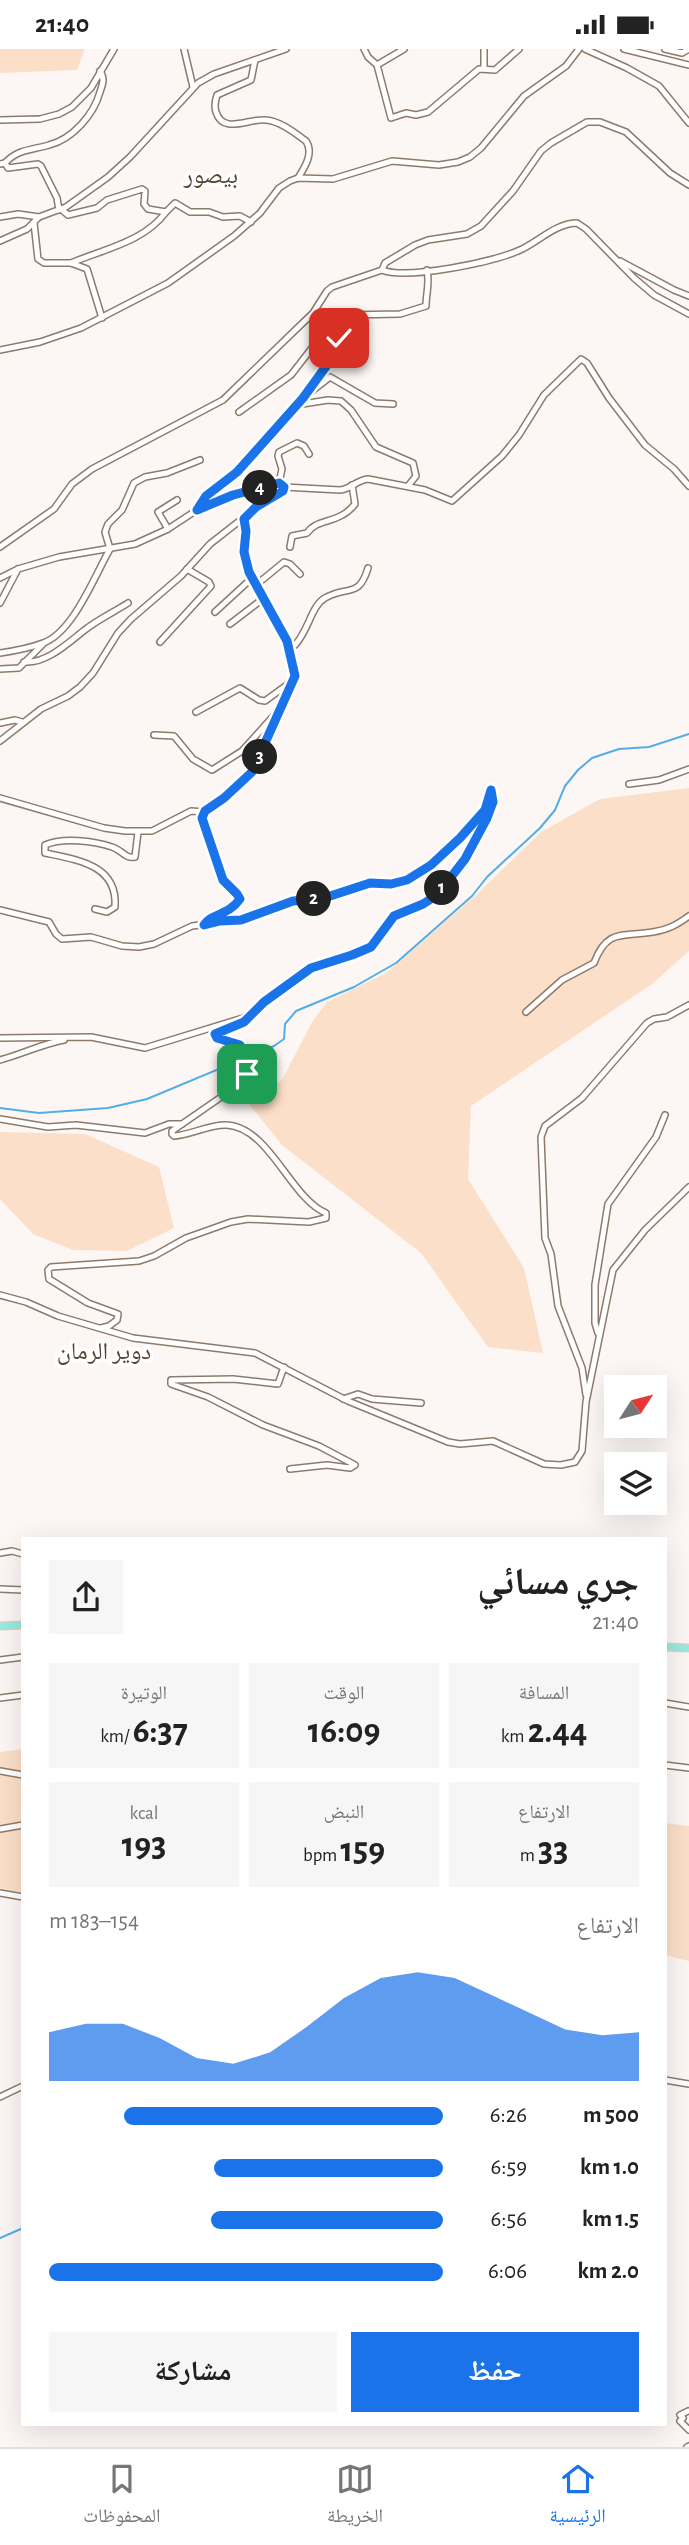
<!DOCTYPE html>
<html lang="ar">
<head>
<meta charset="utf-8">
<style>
  :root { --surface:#fff; --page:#f6f6f6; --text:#222; --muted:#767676; --line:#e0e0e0; --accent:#1a73e8 }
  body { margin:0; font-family:"Alegreya Sans","Noto Naskh Arabic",sans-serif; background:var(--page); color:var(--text); direction:rtl; height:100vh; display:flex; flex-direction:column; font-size:26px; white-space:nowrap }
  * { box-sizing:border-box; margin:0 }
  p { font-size:23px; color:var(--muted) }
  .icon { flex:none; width:38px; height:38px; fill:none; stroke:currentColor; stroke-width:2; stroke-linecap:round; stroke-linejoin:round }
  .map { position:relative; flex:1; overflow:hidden; direction:ltr }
  .sheet { position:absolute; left:21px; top:1488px; width:646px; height:889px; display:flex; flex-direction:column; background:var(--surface); border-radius:0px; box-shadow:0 7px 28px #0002; direction:rtl }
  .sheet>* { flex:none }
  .needle { width:46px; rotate:54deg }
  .controls { position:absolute; left:604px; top:1326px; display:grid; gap:14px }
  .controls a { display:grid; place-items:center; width:63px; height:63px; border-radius:0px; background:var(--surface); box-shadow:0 7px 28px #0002; font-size:35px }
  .pin { position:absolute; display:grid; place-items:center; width:60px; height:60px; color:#fff; margin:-30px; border-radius:14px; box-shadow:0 4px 10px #0006 }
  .km { position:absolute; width:35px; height:35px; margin:-18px; border-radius:50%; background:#222; color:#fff; font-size:19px; line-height:35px; text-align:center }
  .round { display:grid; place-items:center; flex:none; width:74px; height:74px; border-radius:0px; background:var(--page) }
  .head { display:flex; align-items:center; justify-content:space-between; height:119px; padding:0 28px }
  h1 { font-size:38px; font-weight:700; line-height:52px }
  .figures { display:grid; grid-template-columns:repeat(3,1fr); gap:10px; height:119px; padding:7px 28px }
  .figures div { display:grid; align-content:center; border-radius:0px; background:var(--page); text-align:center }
  .figures b { font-size:35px; font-weight:700 }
  .figures small { font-size:19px; font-weight:400 }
  .figures p { font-size:19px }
  .chart { height:196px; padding:14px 28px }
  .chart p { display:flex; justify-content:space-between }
  .chart svg { width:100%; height:126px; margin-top:7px; fill:var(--accent); opacity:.7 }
  .cta { display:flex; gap:14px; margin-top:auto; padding:14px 28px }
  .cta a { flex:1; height:80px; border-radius:0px; background:var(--accent); color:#fff; font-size:28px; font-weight:700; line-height:80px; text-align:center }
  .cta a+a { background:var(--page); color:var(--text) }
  ul { padding:0 28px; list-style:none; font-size:23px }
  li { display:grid; grid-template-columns:112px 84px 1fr; align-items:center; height:52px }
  li i { height:18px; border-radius:9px; background:var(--accent) }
  .status { display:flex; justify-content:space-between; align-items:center; height:49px; padding:0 35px; background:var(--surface); direction:ltr }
  .status svg { height:19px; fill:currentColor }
  .tab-bar { display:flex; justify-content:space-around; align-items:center; height:98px; border-top:2px solid var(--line); background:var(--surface); font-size:19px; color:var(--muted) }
  .tab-bar a { display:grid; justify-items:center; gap:4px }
  .tab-bar .on { color:var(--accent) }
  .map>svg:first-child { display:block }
</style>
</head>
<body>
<div class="status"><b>21:40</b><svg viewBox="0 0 49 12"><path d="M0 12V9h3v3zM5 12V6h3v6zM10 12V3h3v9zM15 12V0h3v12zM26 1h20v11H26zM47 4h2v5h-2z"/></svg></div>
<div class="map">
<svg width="689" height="2398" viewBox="0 0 689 2398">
  <rect width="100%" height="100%" fill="#fcf7f4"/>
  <g fill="#fcdfc8">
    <path d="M0 0H85L77 21 0 24Z"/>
    <path d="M689 739V902L652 935 471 1057 468 1130 524 1219 543 1304 488 1298 421 1204 282 1096 249 1055 282 1031 312 973 327 953 386 924 477 845 541 783 600 750Z"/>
    <path d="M0 1083 85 1085 159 1118 174 1179 127 1202 73 1201 33 1185 0 1150Z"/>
    <path d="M23 1700V1844L0 1839V1703Z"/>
    <path d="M665 1774 689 1777V1912L665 1906Z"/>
  </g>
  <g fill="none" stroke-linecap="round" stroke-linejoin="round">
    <g stroke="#53ade7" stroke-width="2">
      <path d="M0 1059 39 1064 108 1059 147 1050 274 997 284 990 285 975 296 962 354 938 396 914 472 847 487 828 540 779 555 761 565 737 578 721 592 709 619 700 649 698 689 685"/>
      <path d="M0 2189 23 2179"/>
    </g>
    <defs>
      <g id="minor">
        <path d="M184 0 193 38"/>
        <path d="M364 0 368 8 377 16 404 0"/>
        <path d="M484 0V19"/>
        <path d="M585 0 627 19 659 37 689 74"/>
        <path d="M624 0 689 16"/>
        <path d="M665 0 682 4 689 0"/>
        <path d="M255 11 251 31 217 46C215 52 214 57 216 63 223 86 249 69 266 71 280 72 295 84 306 92 314 104 305 118 298 129"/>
        <path d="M377 16 391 69 406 64 416 66 428 63 479 20 495 21 519 0"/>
        <path d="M0 71 40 70 59 65 72 58 91 39 114 0"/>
        <path d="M5 114C18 100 32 101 49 96 73 90 94 65 100 43 103 34 105 30 100 22"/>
        <path d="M0 115 5 114 8 119 38 115 41 117 57 149 59 161"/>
        <path d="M61 160 68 166 97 159 107 151 142 140 145 142 144 155 148 160 166 163 175 154 190 163H209L223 168 240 167 251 173"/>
        <path d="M0 168 18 165 39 168"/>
        <path d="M34 174 38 210 44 214H71L87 220 102 269"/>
        <path d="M0 192 27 180 39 168 66 158 108 128 130 108 198 34 214 25 286 0"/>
        <path d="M620 212 674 241 689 247"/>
        <path d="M71 214C104 200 144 193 166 163"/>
        <path d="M382 221C407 231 494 213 520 201 538 193 556 174 577 174L586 180 634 229 654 246 689 265"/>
        <path d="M319 295 347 266 400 265 426 257C426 244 430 234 427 221"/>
        <path d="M0 301 40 293 81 279 168 234 234 187 260 164 279 139 290 132 298 129 333 130 392 112 439 116 458 113 470 108 481 99 524 47 566 17 579 0"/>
        <path d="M308 345 330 328 375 354 393 355"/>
        <path d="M296 356 328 351 341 352 351 361 376 398 413 414 416 427 408 437"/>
        <path d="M279 434 282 420 278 407 279 403 297 394 304 397 309 405"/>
        <path d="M284 438 340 441C351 440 357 431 368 430L425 441 452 452 502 407 519 386 544 346 581 310 587 314 609 349 645 396 674 420 689 437"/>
        <path d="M197 461 207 447 237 423 303 349 343 292 339 289 312 299 291 326 239 363"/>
        <path d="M168 480 158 463 177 451"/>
        <path d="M0 498 54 460 72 435 92 420 223 351 313 264 327 242 332 238 382 221 385 214 415 196 428 191 467 185 481 177 513 142 541 102 551 94 587 73H600L626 83 670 124 689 136"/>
        <path d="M290 498 292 487 307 484C318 468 339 476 355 455L352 436"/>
        <path d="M0 529 18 520 59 508 135 495 168 480 197 461 217 453 279 434 284 438 283 442 256 459 210 495 181 527 131 570 118 584 93 624 80 638 68 647 41 660 0 692"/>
        <path d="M256 536 284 513 290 515 300 525"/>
        <path d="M0 554 18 520"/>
        <path d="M215 563 252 529"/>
        <path d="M230 575 264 549"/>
        <path d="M287 592 295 596C309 581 311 557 325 549 347 536 359 550 368 519"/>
        <path d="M160 593 211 537 209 533 187 520"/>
        <path d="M0 604C14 602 30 599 43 594 73 584 95 526 110 500L105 483 108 475 122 461 134 434 145 428 167 424 200 411"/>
        <path d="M24 613C47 615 69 593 86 580 99 570 114 563 128 554"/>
        <path d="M0 620 19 619 43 595"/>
        <path d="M196 663 240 639 259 651 265 652 291 633"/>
        <path d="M0 674 15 671 22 673"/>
        <path d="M154 686 174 687 193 710 212 721 242 702 278 662"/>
        <path d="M629 735 659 731 689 720"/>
        <path d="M0 749 104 779 125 782H152L191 762 204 763"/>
        <path d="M95 860 107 863 115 858C118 816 78 811 45 804V796C63 788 94 792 112 798 122 801 125 810 135 808L138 783"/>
        <path d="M0 861 49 873 56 885 62 890 91 888 122 897 139 898 154 895 192 877 241 871 293 852 321 850 370 834H398L418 825 447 803 485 760 490 745"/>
        <path d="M205 875C213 864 228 867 239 850L237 845 223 831 202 769 205 763 224 749 252 723 295 627 287 592 249 523 244 504 246 482 244 470"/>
        <path d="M526 963 562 931 594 914C607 879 623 888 653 883 668 881 678 875 689 867"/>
        <path d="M0 989 91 988 145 999 243 969 318 915 352 907 371 898 394 867 423 855 437 846 465 810 487 769 493 753 491 741"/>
        <path d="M0 1011C22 1005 42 995 64 991"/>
        <path d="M0 1070 48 1078 76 1076 145 1084 169 1075H182"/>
        <path d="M0 1246 26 1253 58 1267 133 1289 255 1304 348 1352 448 1393 460 1395 493 1392 544 1415 561 1416 575 1413 582 1402 586 1353 613 1221 645 1181 689 1138"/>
        <path d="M101 1279 109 1277 117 1271 118 1265 88 1254 49 1230 48 1221 51 1218 139 1212 154 1207 186 1189 231 1173 248 1170 309 1173 326 1169V1164C291 1150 269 1078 227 1076 209 1075 192 1086 174 1087L172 1085V1082L227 1044 248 1025 240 996 220 990 215 984 244 973 256 960"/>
        <path d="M598 1284 595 1274V1236L608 1155 656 1088 665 1066"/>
        <path d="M284 1318 278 1335 233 1330 171 1331V1335L208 1348 263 1376 319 1397 355 1416 350 1419 327 1416 290 1420"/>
        <path d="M586 1346 582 1319 558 1257 551 1205 545 1189 541 1088 545 1077 582 1049 647 974 654 970 667 968 689 956"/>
        <path d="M343 1350 358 1345 372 1350 421 1354"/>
        <path d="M0 1504 12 1502 23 1505"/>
        <path d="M0 1540 23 1541"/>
        <path d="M0 1611 23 1608"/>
        <path d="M0 1649 23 1646"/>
        <path d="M665 1654 689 1658"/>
        <path d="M665 1716 689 1719"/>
        <path d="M0 1722 23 1726"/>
        <path d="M0 1780 23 1776"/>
        <path d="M0 1844 23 1848"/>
        <path d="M665 2031 689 2035"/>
        <path d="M0 2048 23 2037"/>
        <path d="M688 2362 680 2366 683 2369 680 2372 689 2381"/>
        <path d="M687 2398 689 2397"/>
      </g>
      <g id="major">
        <path d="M0 1577 23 1576"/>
        <path d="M665 1598 689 1599"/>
      </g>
    </defs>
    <use href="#minor" stroke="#8e7a6a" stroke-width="8"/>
    <use href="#major" stroke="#d3d1d0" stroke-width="9"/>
    <use href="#minor" stroke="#fff" stroke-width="5"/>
    <use href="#major" stroke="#94ecdf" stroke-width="6"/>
  </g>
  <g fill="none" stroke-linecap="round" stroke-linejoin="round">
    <defs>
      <path id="route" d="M247 1025 240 996 217 989 215 985 244 973 264 953 311 919 352 906 371 898 394 867 423 855 437 846 465 810 487 769 493 753 491 741 485 761 460 789 431 816 407 831 391 835 370 834 321 850 293 852 241 871 220 872 204 876C212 864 228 867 240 850L237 845 223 831 202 769 205 762 224 749 252 723 295 627 287 592 249 523 244 503 246 482 244 470 256 458 283 442 284 438 279 434 233 446 197 461 206 447 237 423 303 349 343 294 342 289H339"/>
    </defs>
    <use href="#route" stroke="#fff" stroke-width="14"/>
    <use href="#route" stroke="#1a73e8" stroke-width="9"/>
  </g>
  <g text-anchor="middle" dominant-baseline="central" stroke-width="7" stroke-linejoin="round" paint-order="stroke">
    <g font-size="24" fill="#564435" stroke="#fff">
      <text x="211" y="127">بيصور</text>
      <text x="104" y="1303">دوير الرمان</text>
    </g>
  </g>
</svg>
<div class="controls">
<a><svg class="needle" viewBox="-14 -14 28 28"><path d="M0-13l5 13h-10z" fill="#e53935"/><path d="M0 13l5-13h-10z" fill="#767676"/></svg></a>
<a><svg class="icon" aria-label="layers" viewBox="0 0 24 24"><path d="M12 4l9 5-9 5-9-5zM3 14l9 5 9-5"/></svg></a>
</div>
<div class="pin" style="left:247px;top:1025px;background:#1e9e55"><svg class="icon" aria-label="arrive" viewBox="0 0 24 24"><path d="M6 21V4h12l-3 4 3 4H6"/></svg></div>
<div class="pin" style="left:339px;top:289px;background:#d93025"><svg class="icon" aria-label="check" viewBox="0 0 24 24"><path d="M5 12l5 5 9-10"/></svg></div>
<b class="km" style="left:442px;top:839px">1</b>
<b class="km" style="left:314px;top:850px">2</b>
<b class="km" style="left:260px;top:708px">3</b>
<b class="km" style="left:260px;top:439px">4</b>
<section class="sheet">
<div class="head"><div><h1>جري مسائي</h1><p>21:40</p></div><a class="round"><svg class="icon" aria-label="share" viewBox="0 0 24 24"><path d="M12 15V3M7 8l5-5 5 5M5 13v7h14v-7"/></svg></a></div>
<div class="figures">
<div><p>المسافة</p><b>2.44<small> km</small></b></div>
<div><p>الوقت</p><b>16:09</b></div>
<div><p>الوتيرة</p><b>6:37<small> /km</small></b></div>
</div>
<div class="figures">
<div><p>الارتفاع</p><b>33<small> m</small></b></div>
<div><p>النبض</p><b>159<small> bpm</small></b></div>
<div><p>kcal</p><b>193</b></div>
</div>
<div class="chart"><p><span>الارتفاع</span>154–183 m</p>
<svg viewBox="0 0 160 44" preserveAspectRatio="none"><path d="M0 44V27L10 24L20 24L30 29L40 36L50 38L60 34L70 25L80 15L90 8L100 6L110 8L120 14L130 20L140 26L150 28L160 27V44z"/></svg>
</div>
<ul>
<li><b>500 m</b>6:26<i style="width:81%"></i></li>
<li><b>1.0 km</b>6:59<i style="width:58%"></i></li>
<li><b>1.5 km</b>6:56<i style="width:59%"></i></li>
<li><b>2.0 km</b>6:06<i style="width:100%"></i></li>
</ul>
<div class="cta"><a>حفظ</a><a>مشاركة</a></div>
</section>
</div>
<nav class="tab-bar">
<a class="on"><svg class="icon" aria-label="home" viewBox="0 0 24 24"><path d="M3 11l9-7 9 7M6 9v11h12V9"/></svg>الرئيسية</a>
<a><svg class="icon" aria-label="map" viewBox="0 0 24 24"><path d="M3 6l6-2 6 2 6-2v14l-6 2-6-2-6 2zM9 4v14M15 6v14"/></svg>الخريطة</a>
<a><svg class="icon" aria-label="saved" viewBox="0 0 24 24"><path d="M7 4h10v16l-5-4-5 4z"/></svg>المحفوظات</a>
</nav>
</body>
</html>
